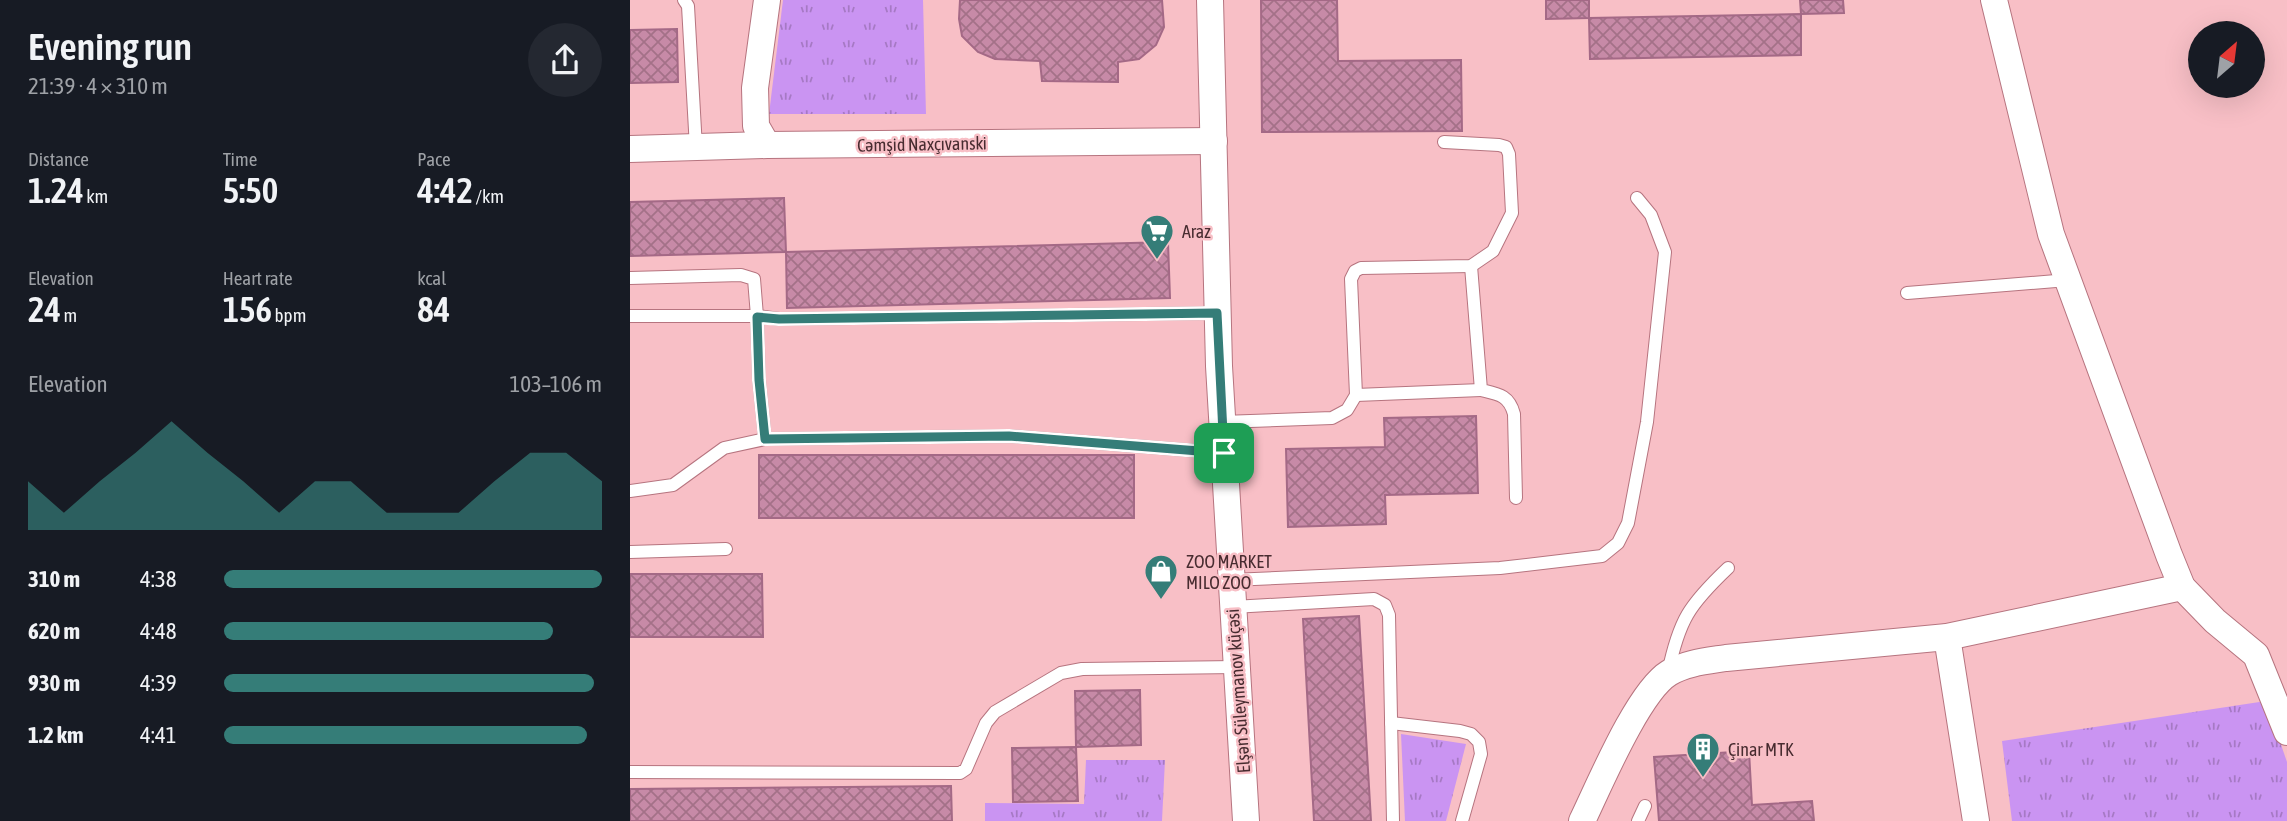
<!DOCTYPE html>
<html lang="en">
<head>
<meta charset="utf-8">
<style>
  :root { --surface:#171b24; --page:#242831; --text:#f1f3f6; --muted:#9ea1a6; --accent:#357d78 }
  body { margin:0; font-family:"Asap Condensed",sans-serif; background:var(--page); color:var(--text); height:100vh; display:flex; flex-direction:column; font-size:26px; white-space:nowrap }
  * { box-sizing:border-box; margin:0 }
  p { font-size:23px; color:var(--muted) }
  .icon { flex:none; width:38px; height:38px; fill:none; stroke:currentColor; stroke-width:2; stroke-linecap:round; stroke-linejoin:round }
  .map { position:relative; flex:1; overflow:hidden }
  .sheet { display:flex; flex-direction:column; background:var(--surface); width:630px }
  .sheet>* { flex:none }
  .needle { width:46px; rotate:28deg }
  .tools { position:absolute; left:1558px; top:21px; display:grid; gap:14px }
  .tools a { display:grid; place-items:center; width:77px; height:77px; border-radius:50%; background:var(--surface); box-shadow:0 7px 28px #0002; font-size:35px }
  .pin { position:absolute; display:grid; place-items:center; width:60px; height:60px; color:#fff; margin:-30px; border-radius:14px; box-shadow:0 4px 10px #0006 }
  .round { display:grid; place-items:center; flex:none; width:74px; height:74px; border-radius:37px; background:var(--page) }
  .headline { display:flex; align-items:center; justify-content:space-between; height:119px; padding:0 28px }
  h1 { font-size:38px; font-weight:600; line-height:52px }
  .metrics { display:grid; grid-template-columns:repeat(3,1fr); gap:10px; height:119px; padding:7px 28px }
  .metrics div { display:grid; align-content:center }
  .metrics b { font-size:35px; font-weight:600 }
  .metrics small { font-size:19px; font-weight:400 }
  .metrics p { font-size:19px }
  .chart { height:196px; padding:14px 28px }
  .chart p { display:flex; justify-content:space-between }
  .chart svg { width:100%; height:126px; margin-top:7px; fill:var(--accent); opacity:.7 }
  ul { padding:0 28px; list-style:none; font-size:23px }
  li { display:grid; grid-template-columns:112px 84px 1fr; align-items:center; height:52px }
  li i { height:18px; border-radius:9px; background:var(--accent) }
  main { display:flex; flex:1; min-height:0 }
  .map>svg:first-child { display:block }
</style>
</head>
<body>
<main>
<section class="sheet">
<div class="headline"><div><h1>Evening run</h1><p>21:39 · 4 × 310 m</p></div><a class="round"><svg class="icon" aria-label="share" viewBox="0 0 24 24"><path d="M12 15V3M7 8l5-5 5 5M5 13v7h14v-7"/></svg></a></div>
<div class="metrics">
<div><p>Distance</p><b>1.24<small> km</small></b></div>
<div><p>Time</p><b>5:50</b></div>
<div><p>Pace</p><b>4:42<small> /km</small></b></div>
</div>
<div class="metrics">
<div><p>Elevation</p><b>24<small> m</small></b></div>
<div><p>Heart rate</p><b>156<small> bpm</small></b></div>
<div><p>kcal</p><b>84</b></div>
</div>
<div class="chart"><p><span>Elevation</span>103–106 m</p>
<svg viewBox="0 0 160 44" preserveAspectRatio="none"><path d="M0 44V27L10 38L20 27L30 17L40 6L50 17L60 27L70 38L80 27L90 27L100 38L110 38L120 38L130 27L140 17L150 17L160 27V44z"/></svg>
</div>
<ul>
<li><b>310 m</b>4:38<i style="width:100%"></i></li>
<li><b>620 m</b>4:48<i style="width:87%"></i></li>
<li><b>930 m</b>4:39<i style="width:98%"></i></li>
<li><b>1.2 km</b>4:41<i style="width:96%"></i></li>
</ul>
</section>
<div class="map">
<svg width="1657" height="821" viewBox="0 0 1657 821">
  <defs>
    <pattern id="grass-tufts" width="24" height="20" patternUnits="userSpaceOnUse" patternTransform="scale(1.75)"><rect width="24" height="20" fill="#ca94f2"/><path d="M3 7l-1-3M5 7V3M7 7l1-3M15 17l-1-3M17 17v-4M19 17l1-3" fill="none" stroke="#a679c4"/></pattern>
    <pattern id="building-cross-hatch" width="8" height="8" patternUnits="userSpaceOnUse" patternTransform="scale(1.75)"><rect width="8" height="8" fill="#c78aa7"/><path d="M0 0l8 8M0 8l8-8" fill="none" stroke="#a47188"/></pattern>
  </defs>
  <rect width="100%" height="100%" fill="#f8bfc6"/>
  <g fill="url(#grass-tufts)">
    <path d="M153 0H293L296 114H139Z"/>
    <path d="M1636 701 1657 762V821H1382L1372 741Z"/>
    <path d="M771 734 836 744 816 821H775Z"/>
    <path d="M456 760H535L532 821H355V803L454 804Z"/>
  </g>
  <g fill="url(#building-cross-hatch)" stroke="#a46986" stroke-width="2">
    <path d="M330 0H532L534 27 526 45 509 59 488 62V82L412 81 410 61 365 59 348 52 332 36 329 19Z"/>
    <path d="M631 0H707L708 61 831 60 832 131 632 132Z"/>
    <path d="M916 0H959V18L916 19Z"/>
    <path d="M1170 0H1213L1214 13 1171 14Z"/>
    <path d="M1171 14V55L960 59 959 18Z"/>
    <path d="M47 29 48 82 0 83V30Z"/>
    <path d="M154 198 156 252 0 256V202Z"/>
    <path d="M538 242 540 298 157 308 156 252Z"/>
    <path d="M846 416 848 493 755 495 756 524 658 527 656 449 755 447 754 418Z"/>
    <rect x="129" y="455" width="375" height="63"/>
    <path d="M0 574H132L133 637H0Z"/>
    <path d="M729 616 741 821H684L673 619Z"/>
    <path d="M510 690 511 745 446 747 445 691Z"/>
    <path d="M446 747 448 801 383 802 382 748Z"/>
    <path d="M1119 751 1122 805 1182 801 1184 821H1029L1024 757Z"/>
    <path d="M321 786 322 821H0V789Z"/>
  </g>
  <g fill="none" stroke-linecap="round" stroke-linejoin="round">
    <defs>
      <g id="lane">
        <path d="M54 0 58 6 66 148"/>
        <path d="M841 266 851 390C868 394 879 395 884 414L886 498"/>
        <path d="M0 278 111 275 124 279 127 316 149 319 587 313"/>
        <path d="M1277 293 1438 280"/>
        <path d="M0 316H127L129 380 135 439 379 436 594 453"/>
        <path d="M726 395 851 390"/>
        <path d="M592 422 702 418 717 410 726 395 721 279 725 271 731 268 841 266 863 251 882 213 879 154 876 147 869 145 814 142"/>
        <path d="M0 491 43 485 94 448 135 439"/>
        <path d="M0 552 96 549"/>
        <path d="M601 580 870 568 972 556 988 543 998 523 1017 422 1035 252 1021 215 1007 198"/>
        <path d="M603 607 744 599 755 605 759 615 763 821"/>
        <path d="M1038 673C1049 620 1059 605 1098 568"/>
        <path d="M761 723 830 731 841 734 849 742 851 754 832 821"/>
        <path d="M0 772 330 773 336 769 356 723 365 712 431 673 452 669 606 667"/>
        <path d="M1008 821 1015 806"/>
      </g>
      <g id="street">
        <path d="M580 0 589 366 616 821"/>
        <path d="M1364 0 1421 234 1539 555 1552 587 1585 621 1626 655 1657 732"/>
        <path d="M137 145 126 126 125 88 137 0"/>
        <path d="M0 149 137 145 584 141"/>
        <path d="M1317 637 1346 821"/>
        <path d="M952 821C969 786 1008 692 1039 673 1055 663 1077 661 1096 658L1317 637 1552 587"/>
      </g>
    </defs>
    <use href="#lane" stroke="#b6747f" stroke-width="14"/>
    <use href="#street" stroke="#b6747f" stroke-width="28"/>
    <use href="#lane" stroke="#fff" stroke-width="12"/>
    <use href="#street" stroke="#fff" stroke-width="26"/>
  </g>
  <g fill="none" stroke-linecap="round" stroke-linejoin="round">
    <defs>
      <path id="route" d="M587 313 594 453 379 436 135 439 129 380 127 317 149 319Z"/>
    </defs>
    <use href="#route" stroke="#fff" stroke-width="14"/>
    <use href="#route" stroke="#357d78" stroke-width="9"/>
  </g>
  <defs>
    <symbol id="supermarket-pin" viewBox="-11 -11 22 30"><path d="M0 17L-7.5 6A9.5 9.5 0 1 1 7.5 6Z" fill="#357d78" stroke="#f8bfc6"/><path d="M-6-5.5h2.5l.6 2H6L4.5 2H-2.5L-4.4-4H-6ZM-1.5 3.2a1.3 1.3 0 1 0 .1 0ZM3 3.2a1.3 1.3 0 1 0 .1 0Z" fill="#fff"/></symbol>
    <symbol id="shop-pin" viewBox="-11 -11 22 30"><path d="M0 17L-7.5 6A9.5 9.5 0 1 1 7.5 6Z" fill="#357d78" stroke="#f8bfc6"/><path d="M-5-2.5h2.3a2.7 3.5 0 0 1 5.4 0H5L5.5 6h-11ZM-1.5-2.5h3a1.5 2.3 0 0 0-3 0Z" fill="#fff"/></symbol>
    <symbol id="building-pin" viewBox="-11 -11 22 30"><path d="M0 17L-7.5 6A9.5 9.5 0 1 1 7.5 6Z" fill="#357d78" stroke="#f8bfc6"/><path d="M-4-6H4V6H1V3H-1V6H-4ZM-2.5-4.3h1.7v1.8h-1.7ZM.8-4.3h1.7v1.8H.8ZM-2.5-1h1.7V.8h-1.7ZM.8-1h1.7V.8H.8Z" fill="#fff"/></symbol>
  </defs>
  <g fill-rule="evenodd">
    <use href="#supermarket-pin" x="508" y="212" width="38" height="52"/>
    <use href="#shop-pin" x="512" y="552" width="38" height="52"/>
    <use href="#building-pin" x="1054" y="730" width="38" height="52"/>
  </g>
  <g text-anchor="middle" dominant-baseline="central" stroke-width="5" stroke-linejoin="round" paint-order="stroke">
    <g font-size="18" fill="#482c30" stroke="#f8bfc6">
      <text transform="translate(292 144) rotate(-1)">Cəmşid Naxçıvanski</text>
      <text transform="translate(608 691) rotate(-94)">Elşən Süleymanov küçəsi</text>
    </g>
    <g font-size="18" fill="#482c30" stroke="#f8bfc6" text-anchor="start">
      <text x="552" y="231">Araz</text>
      <text x="556" y="561">ZOO MARKET<tspan x="556" dy="21">MILO ZOO</tspan></text>
      <text x="1098" y="749">Çinar MTK</text>
    </g>
  </g>
</svg>
<div class="tools">
<a><svg class="needle" viewBox="-14 -14 28 28"><path d="M0-13l5 13h-10z" fill="#e53935"/><path d="M0 13l5-13h-10z" fill="#9ea1a6"/></svg></a>
</div>
<div class="pin" style="left:594px;top:453px;background:#1e9e55"><svg class="icon" aria-label="arrive" viewBox="0 0 24 24"><path d="M6 21V4h12l-3 4 3 4H6"/></svg></div>
</div>
</main>
</body>
</html>
